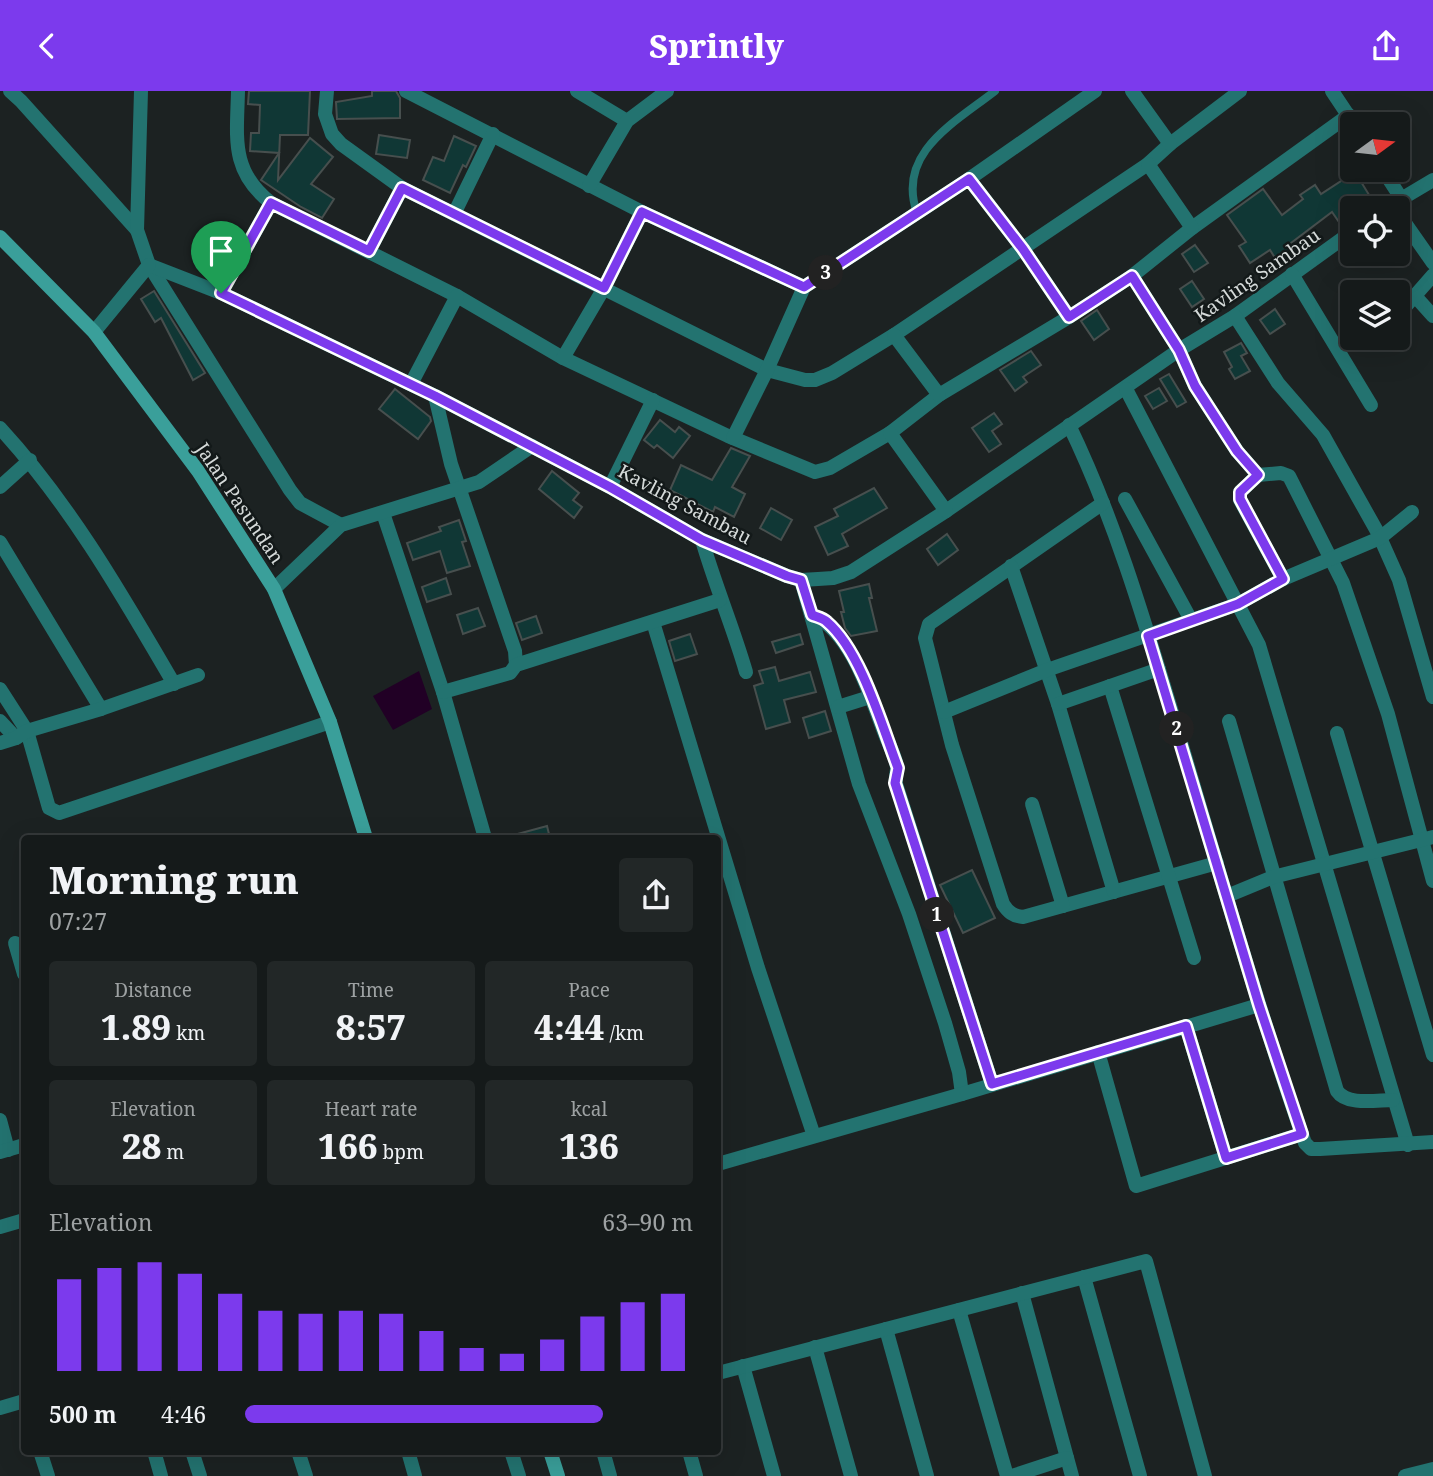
<!DOCTYPE html>
<html lang="en">
<head>
<meta charset="utf-8">
<style>
  :root { --surface:#151a1a; --page:#222727; --text:#f1f3f6; --muted:#9da1a2; --line:#343839; --accent:#7c3aed }
  body { margin:0; font-family:"Noto Serif",serif; background:var(--page); color:var(--text); height:100vh; display:flex; flex-direction:column; font-size:26px; white-space:nowrap }
  * { box-sizing:border-box; margin:0 }
  p { font-size:23px; color:var(--muted) }
  .icon { flex:none; width:38px; height:38px; fill:none; stroke:currentColor; stroke-width:2; stroke-linecap:round; stroke-linejoin:round }
  .map { position:relative; flex:1; overflow:hidden }
  .panel { position:absolute; left:21px; top:744px; width:700px; height:620px; display:flex; flex-direction:column; background:var(--surface); border-radius:7px; box-shadow:0 7px 28px #0002,0 0 0 2px var(--line) }
  .panel>* { flex:none }
  .needle { width:46px; rotate:75deg }
  .buttons { position:absolute; left:1340px; top:21px; display:grid; gap:14px }
  .buttons a { display:grid; place-items:center; width:70px; height:70px; border-radius:7px; background:var(--surface); box-shadow:0 7px 28px #0002,0 0 0 2px var(--line); font-size:35px }
  .pin { position:absolute; display:grid; place-items:center; width:60px; height:60px; color:#fff; margin:-72px -30px; border-radius:50% 50% 50% 0; rotate:-45deg; box-shadow:0 0 7px #0007 }
  .pin .icon { rotate:45deg }
  .km { position:absolute; width:35px; height:35px; margin:-18px; border-radius:50%; background:#222; color:#fff; font-size:19px; line-height:35px; text-align:center }
  .round { display:grid; place-items:center; flex:none; width:74px; height:74px; border-radius:7px; background:var(--page) }
  .summary { display:flex; align-items:center; justify-content:space-between; height:119px; padding:0 28px }
  h1 { font-size:38px; font-weight:800; line-height:52px }
  .figures { display:grid; grid-template-columns:repeat(3,1fr); gap:10px; height:119px; padding:7px 28px }
  .figures div { display:grid; align-content:center; border-radius:7px; background:var(--page); text-align:center }
  .figures b { font-size:35px; font-weight:800 }
  .figures small { font-size:19px; font-weight:400 }
  .figures p { font-size:19px }
  .chart { height:196px; padding:14px 28px }
  .chart p { display:flex; justify-content:space-between }
  .chart svg { width:100%; height:126px; margin-top:7px; stroke:var(--accent); stroke-width:6 }
  ul { padding:0 28px; list-style:none; font-size:23px }
  li { display:grid; grid-template-columns:112px 84px 1fr; align-items:center; height:52px }
  li i { height:18px; border-radius:9px; background:var(--accent) }
  header { display:flex; justify-content:space-between; align-items:center; height:91px; padding:0 28px; background:var(--accent); color:#fff; font-size:32px; font-weight:800 }
  .map>svg:first-child { display:block }
</style>
</head>
<body>
<header><svg class="icon" aria-label="back" viewBox="0 0 24 24"><path d="M15 5l-7 7 7 7"/></svg>Sprintly<svg class="icon" aria-label="share" viewBox="0 0 24 24"><path d="M12 15V3M7 8l5-5 5 5M5 13v7h14v-7"/></svg></header>
<div class="map">
<svg width="1433" height="1385" viewBox="0 0 1433 1385">
  <rect width="100%" height="100%" fill="#1c2222"/>
  <path fill="#210025" d="M419 580 432 618 393 639 373 605Z"/>
  <g fill="#103735" stroke="#474f4e" stroke-width="2">
    <path d="M249 0H310L308 44H280L278 89 310 47 333 66 311 93 334 108 322 127 301 116 261 89 279 62 250 60 251 42H259L260 14 248 13Z"/>
    <path d="M372 0H396L400 7V27L337 28 336 11 372 5Z"/>
    <path d="M379 44 410 49 407 67 376 63Z"/>
    <path d="M454 45 476 55 466 76 463 74 450 102 423 89 433 66 444 70Z"/>
    <path d="M1355 81 1374 112 1367 117H1353V127L1341 134 1332 121 1291 152 1297 161 1279 173 1270 159 1250 172 1239 155 1246 151 1227 124 1263 98 1282 124 1303 108 1300 104 1315 94 1321 103Z"/>
    <path d="M1195 154 1208 172 1194 181 1182 163Z"/>
    <path d="M1192 190 1204 208 1192 216 1180 198Z"/>
    <path d="M154 200 205 282 193 289 161 227 155 231 141 208Z"/>
    <path d="M1275 218 1285 233 1270 243 1260 229Z"/>
    <path d="M1097 219 1109 238 1094 249 1081 230Z"/>
    <path d="M1241 252 1247 262 1241 265 1250 280 1235 288 1229 278 1232 276 1224 261Z"/>
    <path d="M1031 260 1041 274 1023 286 1027 291 1015 300 1000 279Z"/>
    <path d="M1169 283 1186 311 1177 316 1160 288Z"/>
    <path d="M1159 297 1167 310 1153 318 1145 305Z"/>
    <path d="M395 298 430 326 431 330 418 348 379 318Z"/>
    <path d="M994 322 1002 333 992 340 1001 353 989 361 972 337Z"/>
    <path d="M660 329 675 341 679 336 690 345 673 367 657 354 654 357 644 349Z"/>
    <path d="M731 357 750 365 732 396 745 403 734 426 715 416 713 421 670 399 681 374 712 389Z"/>
    <path d="M552 380 579 402 573 409 582 416 574 427 539 398Z"/>
    <path d="M874 397 887 417 842 443 848 455 828 464 815 436 838 425 834 418Z"/>
    <path d="M771 417 792 429 781 449 760 437Z"/>
    <path d="M459 429 466 450 462 451 470 475 447 482 440 460 413 469 407 452 441 440 439 436Z"/>
    <path d="M947 443 958 459 938 474 927 458Z"/>
    <path d="M446 487 451 503 427 511 422 496Z"/>
    <path d="M869 493 872 507H869L877 540 851 545 845 537 841 521H844L839 500Z"/>
    <path d="M478 517 485 535 463 543 457 524Z"/>
    <path d="M536 525 542 542 522 549 516 532Z"/>
    <path d="M690 543 697 563 675 570 669 550Z"/>
    <path d="M800 543 803 553 776 562 772 551Z"/>
    <path d="M775 576 779 590 810 581 816 601 784 609 790 631 766 638 754 595 763 592 759 580Z"/>
    <path d="M825 620 831 640 809 647 803 627Z"/>
    <path d="M547 735 550 747H515L514 744Z"/>
    <path d="M972 779 995 827 963 842 940 794Z"/>
  </g>
  <g fill="none" stroke-linecap="round" stroke-linejoin="round">
    <path stroke="#237370" stroke-width="8" d="M917 122C896 62 954 32 995 0"/>
    <g stroke="#237370" stroke-width="14">
      <path d="M10 0 21 10 137 139"/>
      <path d="M141 0 137 139 149 174 290 399 300 412 341 434"/>
      <path d="M238 0C237 47 230 80 271 112L457 205 563 267 728 345 815 381 830 377 890 342 939 304 1069 226 1132 185 1192 137 1349 24"/>
      <path d="M327 0 325 23 332 43 341 53 402 97 767 279 805 289H815L832 282 894 244 1148 73 1170 53 1240 0"/>
      <path d="M406 0 642 121 804 196"/>
      <path d="M577 0 627 30"/>
      <path d="M1132 0 1170 53"/>
      <path d="M1332 0 1354 33"/>
      <path d="M1148 73 1192 137"/>
      <path d="M1383 79 1401 107"/>
      <path d="M969 88 1023 158 1069 226"/>
      <path d="M589 95 627 30 667 0"/>
      <path d="M1386 117 1433 89"/>
      <path d="M1398 122 1433 172"/>
      <path d="M454 123 493 43"/>
      <path d="M369 160 402 97"/>
      <path d="M149 174 221 202 435 305 610 396 702 449 787 485 801 489 818 488 833 487 851 481 946 420 1179 259 1235 225 1353 140"/>
      <path d="M1292 183 1371 314"/>
      <path d="M1132 185 1179 259 1195 295 1237 360 1258 384 1281 382 1289 385 1343 492 1388 623 1433 790"/>
      <path d="M221 202 271 112"/>
      <path d="M1415 205 1433 225"/>
      <path d="M1398 224 1433 184"/>
      <path d="M1235 225 1278 292 1323 344 1378 442 1399 489 1433 606"/>
      <path d="M94 241 149 174"/>
      <path d="M894 244 939 304"/>
      <path d="M563 267 604 197 642 121"/>
      <path d="M411 293 457 205"/>
      <path d="M1126 298 1259 554 1408 1054"/>
      <path d="M435 305 451 373 515 560 516 574"/>
      <path d="M1069 334C1117 433 1148 542 1180 648 1220 783 1258 918 1305 1052L1311 1058H1320L1433 1051"/>
      <path d="M0 337C70 413 122 504 174 593"/>
      <path d="M890 342 946 420"/>
      <path d="M733 347 767 279 804 196 969 88 1095 0"/>
      <path d="M1258 384 1240 401V409L1283 488"/>
      <path d="M0 396 30 369"/>
      <path d="M610 396 653 309"/>
      <path d="M1125 408 1191 529"/>
      <path d="M1103 412 929 533 925 547 952 654 1003 813C1008 821 1013 825 1023 826L1217 772"/>
      <path d="M383 422 443 601 485 747"/>
      <path d="M702 449C715 494 733 536 746 581"/>
      <path d="M0 451 101 618"/>
      <path d="M1011 475 1058 613 1114 801"/>
      <path d="M801 489 859 693 909 823 945 932 959 981 962 1003"/>
      <path d="M274 498 341 434 479 391 532 355"/>
      <path d="M812 524C852 540 871 608 886 646 889 654 897 668 897 677 897 682 895 686 896 693L992 993"/>
      <path d="M653 531 758 877 814 1045"/>
      <path d="M1110 595 1194 867"/>
      <path d="M0 598 27 640 49 717 59 722 330 631"/>
      <path d="M443 601 510 582 516 574 720 509"/>
      <path d="M1058 613 1159 578"/>
      <path d="M838 616 870 606"/>
      <path d="M944 621 1047 579 1238 513 1283 488 1380 447 1412 421"/>
      <path d="M0 630 16 647"/>
      <path d="M1229 630 1337 1000C1347 1015 1377 1009 1393 1009"/>
      <path d="M1337 642 1433 964"/>
      <path d="M0 652 16 647 27 640 101 618 198 584"/>
      <path d="M1032 713 1063 815"/>
      <path d="M1227 805 1273 786 1433 746"/>
      <path d="M15 852 24 883"/>
      <path d="M1186 935 1226 1067"/>
      <path d="M1098 961 1136 1095 1302 1043"/>
      <path d="M0 1029 8 1059"/>
      <path d="M0 1061 24 1054"/>
      <path d="M718 1073 962 1003 1259 914"/>
      <path d="M0 1136 24 1129"/>
      <path d="M1084 1186 1140 1385"/>
      <path d="M1022 1202 1072 1385"/>
      <path d="M959 1219 1007 1385"/>
      <path d="M886 1238 927 1385"/>
      <path d="M815 1256 851 1385"/>
      <path d="M743 1275 774 1385"/>
      <path d="M718 1282 1146 1170 1205 1385"/>
      <path d="M0 1317 24 1310"/>
      <path d="M40 1360 48 1385"/>
      <path d="M154 1360 161 1385"/>
      <path d="M192 1360 200 1385"/>
      <path d="M298 1360 306 1385"/>
      <path d="M408 1360 415 1385"/>
      <path d="M511 1360 519 1385"/>
      <path d="M603 1360 610 1385"/>
      <path d="M689 1360 696 1385"/>
      <path d="M1012 1385 1067 1367"/>
      <path d="M1405 1385 1433 1378"/>
    </g>
    <g stroke="#3a9f9a" stroke-width="14">
      <path d="M0 146 94 241 198 380 274 498 330 631 366 747"/>
      <path d="M550 1360 558 1385"/>
    </g>
  </g>
  <g fill="none" stroke-linecap="round" stroke-linejoin="round">
    <defs>
      <path id="route" d="M969 88 1023 158 1069 226 1132 185 1179 259 1195 295 1237 360 1258 384 1240 401V408L1283 488 1238 513 1148 545 1259 914 1302 1043 1226 1067 1186 935 992 993 895 692 898 677C882 635 861 560 827 531 823 527 817 526 812 524L801 489 787 485 702 449 610 396 435 305 221 202 271 112 369 160 402 97 604 197 642 121 804 196Z"/>
    </defs>
    <use href="#route" stroke="#fff" stroke-width="14"/>
    <use href="#route" stroke="#7c3aed" stroke-width="9"/>
  </g>
  <g text-anchor="middle" dominant-baseline="central" stroke-width="5" stroke-linejoin="round" paint-order="stroke">
    <g font-size="19" fill="#d5dad9" stroke="#131919">
      <text transform="translate(1257 184) rotate(-35)">Kavling Sambau</text>
      <text transform="translate(240 412) rotate(56)">Jalan Pasundan</text>
      <text transform="translate(685 413) rotate(28)">Kavling Sambau</text>
    </g>
  </g>
</svg>
<div class="buttons">
<a><svg class="needle" viewBox="-14 -14 28 28"><path d="M0-13l5 13h-10z" fill="#e53935"/><path d="M0 13l5-13h-10z" fill="#9da1a2"/></svg></a>
<a><svg class="icon" aria-label="locate" viewBox="0 0 24 24"><circle cx="12" cy="12" r="6"/><path d="M12 2v4M12 18v4M2 12h4M18 12h4"/></svg></a>
<a><svg class="icon" aria-label="layers" viewBox="0 0 24 24"><path d="M12 4l9 5-9 5-9-5zM3 14l9 5 9-5"/></svg></a>
</div>
<div class="pin" style="left:221px;top:202px;background:#1e9e55"><svg class="icon" aria-label="arrive" viewBox="0 0 24 24"><path d="M6 21V4h12l-3 4 3 4H6"/></svg></div>
<b class="km" style="left:937px;top:824px">1</b>
<b class="km" style="left:1177px;top:638px">2</b>
<b class="km" style="left:826px;top:182px">3</b>
<section class="panel">
<div class="summary"><div><h1>Morning run</h1><p>07:27</p></div><a class="round"><svg class="icon" aria-label="share" viewBox="0 0 24 24"><path d="M12 15V3M7 8l5-5 5 5M5 13v7h14v-7"/></svg></a></div>
<div class="figures">
<div><p>Distance</p><b>1.89<small> km</small></b></div>
<div><p>Time</p><b>8:57</b></div>
<div><p>Pace</p><b>4:44<small> /km</small></b></div>
</div>
<div class="figures">
<div><p>Elevation</p><b>28<small> m</small></b></div>
<div><p>Heart rate</p><b>166<small> bpm</small></b></div>
<div><p>kcal</p><b>136</b></div>
</div>
<div class="chart"><p><span>Elevation</span>63–90 m</p>
<svg viewBox="0 0 160 44" preserveAspectRatio="none"><path d="M5 44V12M15 44V8M25 44V6M35 44V10M45 44V17M55 44V23M65 44V24M75 44V23M85 44V24M95 44V30M105 44V36M115 44V38M125 44V33M135 44V25M145 44V20M155 44V17"/></svg>
</div>
<ul>
<li><b>500 m</b>4:46<i style="width:80%"></i></li>
</ul>
</section>
</div>
</body>
</html>
